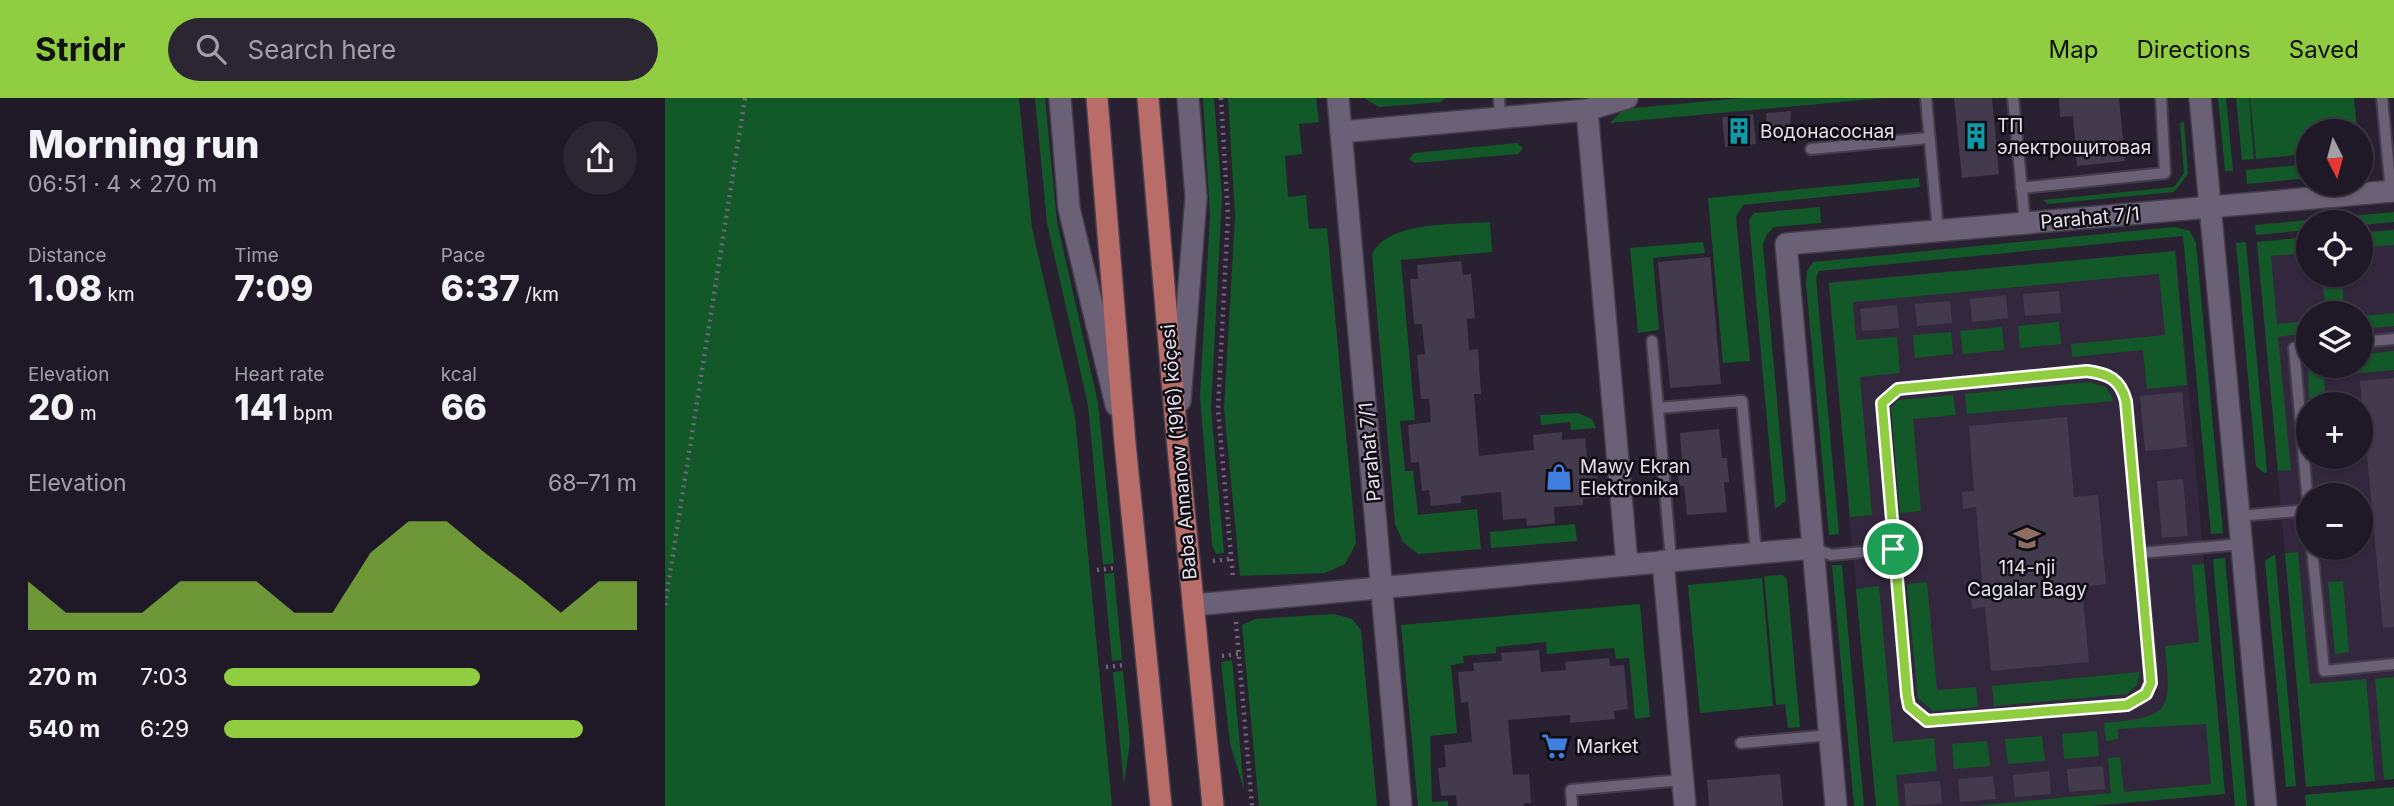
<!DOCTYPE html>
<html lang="en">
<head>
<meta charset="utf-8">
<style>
  :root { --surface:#1f1826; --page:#2c2532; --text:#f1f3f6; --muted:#a1a0a7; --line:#3c3743; --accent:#90cd40 }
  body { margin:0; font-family:Inter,sans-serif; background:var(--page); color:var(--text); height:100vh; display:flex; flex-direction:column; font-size:26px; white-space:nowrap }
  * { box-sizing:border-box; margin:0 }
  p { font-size:23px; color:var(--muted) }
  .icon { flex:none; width:38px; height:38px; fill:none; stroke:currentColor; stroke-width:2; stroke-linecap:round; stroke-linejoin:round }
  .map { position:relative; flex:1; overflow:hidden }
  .sheet { display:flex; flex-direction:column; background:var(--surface); width:665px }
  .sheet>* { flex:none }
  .needle { width:46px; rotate:174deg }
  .fabs { position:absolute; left:1631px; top:21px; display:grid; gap:14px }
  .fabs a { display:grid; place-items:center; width:77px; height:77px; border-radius:50%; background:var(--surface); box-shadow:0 2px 5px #0004,0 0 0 2px var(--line); font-size:35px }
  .pin { position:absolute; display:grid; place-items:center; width:60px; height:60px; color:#fff; margin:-30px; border:4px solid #fff; border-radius:50%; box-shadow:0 2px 7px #0007 }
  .round { display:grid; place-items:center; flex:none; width:74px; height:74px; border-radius:37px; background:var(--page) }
  .overview { display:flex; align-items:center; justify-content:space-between; height:119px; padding:0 28px }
  h1 { font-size:38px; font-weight:800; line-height:52px }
  .metrics { display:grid; grid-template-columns:repeat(3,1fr); gap:10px; height:119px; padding:7px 28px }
  .metrics div { display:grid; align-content:center }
  .metrics b { font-size:35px; font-weight:800 }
  .metrics small { font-size:19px; font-weight:400 }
  .metrics p { font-size:19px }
  .chart { height:196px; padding:14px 28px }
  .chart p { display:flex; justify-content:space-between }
  .chart svg { width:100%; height:126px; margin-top:7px; fill:var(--accent); opacity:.7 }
  ul { padding:0 28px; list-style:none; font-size:23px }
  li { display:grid; grid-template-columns:112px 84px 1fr; align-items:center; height:52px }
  li i { height:18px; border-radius:9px; background:var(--accent) }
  header { display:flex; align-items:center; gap:42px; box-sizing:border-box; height:98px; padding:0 35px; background:var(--accent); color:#111 }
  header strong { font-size:33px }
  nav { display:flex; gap:38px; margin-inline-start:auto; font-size:24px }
  .search { width:490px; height:63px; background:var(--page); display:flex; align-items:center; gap:18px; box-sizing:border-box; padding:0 24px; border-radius:38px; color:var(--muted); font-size:26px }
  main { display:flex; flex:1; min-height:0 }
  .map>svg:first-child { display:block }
</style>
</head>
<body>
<header>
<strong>Stridr</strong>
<div class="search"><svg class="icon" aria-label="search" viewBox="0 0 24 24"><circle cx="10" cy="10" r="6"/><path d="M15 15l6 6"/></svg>Search here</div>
<nav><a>Map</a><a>Directions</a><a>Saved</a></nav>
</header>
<main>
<section class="sheet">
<div class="overview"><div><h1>Morning run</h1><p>06:51 · 4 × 270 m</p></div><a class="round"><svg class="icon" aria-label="share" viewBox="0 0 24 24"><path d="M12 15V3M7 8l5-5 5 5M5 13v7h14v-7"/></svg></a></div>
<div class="metrics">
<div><p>Distance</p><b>1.08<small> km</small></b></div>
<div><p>Time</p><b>7:09</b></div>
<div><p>Pace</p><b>6:37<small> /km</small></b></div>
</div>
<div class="metrics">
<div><p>Elevation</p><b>20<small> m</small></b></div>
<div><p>Heart rate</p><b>141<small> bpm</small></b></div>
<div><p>kcal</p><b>66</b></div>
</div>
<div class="chart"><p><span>Elevation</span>68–71 m</p>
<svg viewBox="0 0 160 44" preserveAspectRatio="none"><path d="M0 44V27L10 38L20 38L30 38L40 27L50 27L60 27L70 38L80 38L90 17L100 6L110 6L120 17L130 27L140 38L150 27L160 27V44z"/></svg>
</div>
<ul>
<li><b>270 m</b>7:03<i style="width:62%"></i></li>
<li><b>540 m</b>6:29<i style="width:87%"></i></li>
</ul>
</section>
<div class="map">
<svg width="1729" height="708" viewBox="0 0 1729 708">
  <rect width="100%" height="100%" fill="#292032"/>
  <g fill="#33273e" fill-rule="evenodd">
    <path d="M1729 131V681L1641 689 1592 144 1643 139V177H1696V134ZM1643 215H1696V268H1643ZM1643 306H1696V359H1643ZM1643 397H1696V450H1643Z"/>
    <path d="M1511 153 1560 696 1430 708H1211L1163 184Z"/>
  </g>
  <g fill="#135829">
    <path d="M0 0H354L367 130 410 319 447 708H0Z"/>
    <path d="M370 0H380L392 124 433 305 449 465 438 467 423 307 382 125Z"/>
    <path d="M538 0H549L557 99 546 311 559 455 551 456 547 447 535 298 545 117Z"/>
    <path d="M563 0H651L654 24 634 26 637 56 620 58 623 99 641 97 644 131 662 130 691 445 680 466 660 475 575 478 559 310 570 118Z"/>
    <path d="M699 0H781L776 4 714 9Z"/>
    <path d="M1077 0H1219L945 25 959 11Z"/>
    <path d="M1553 0H1561L1568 73H1560Z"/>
    <path d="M1571 0H1584L1589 61 1577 62Z"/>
    <path d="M1585 0H1689L1692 33H1643V56L1591 61Z"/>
    <path d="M1519 24 1523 76 1509 94 1383 106 1378 102 1509 89 1519 75 1515 25Z"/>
    <path d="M852 45 858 50 853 56 750 65 744 61 749 55Z"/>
    <path d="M1643 66V80L1582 86 1581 72Z"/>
    <path d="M1254 80 1255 89 1078 107 1071 119 1085 263 1058 265 1043 100Z"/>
    <path d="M1155 109 1156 125 1109 129 1102 136 1098 147 1121 403 1110 411 1084 122 1089 115Z"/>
    <path d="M1729 114V124L1696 127V124H1643V132L1591 137 1590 127Z"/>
    <path d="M825 124 827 154 736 162 750 322 735 323 740 373H748L753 417 812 411 816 451 753 456 738 444 730 426 707 157C722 122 791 127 825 124Z"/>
    <path d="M1509 129 1525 133 1531 145 1558 435 1546 436 1518 138 1154 173 1151 180 1174 436 1164 437 1141 186 1142 173 1148 164Z"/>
    <path d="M1729 132V147L1696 150V135Z"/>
    <path d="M1643 139V155L1606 158 1612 226 1633 224 1634 236 1613 239 1626 372 1613 373 1592 144Z"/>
    <path d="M1038 144 1040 155 988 160 994 232 973 235 965 150Z"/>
    <path d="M1581 144 1602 374 1599 375 1591 368 1571 145Z"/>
    <path d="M1510 153 1522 287 1482 291 1478 252 1407 259 1406 246 1500 237 1494 176 1188 204 1191 242 1232 239 1235 275 1195 279 1207 417 1185 419 1164 185Z"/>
    <path d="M1657 177H1676L1680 215H1661Z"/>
    <path d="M1729 215V228L1696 231V218Z"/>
    <path d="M1394 224 1396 246 1355 250 1353 228Z"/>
    <path d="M1337 229 1339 252 1298 256 1295 233Z"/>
    <path d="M1286 234 1288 256 1250 260 1248 237Z"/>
    <path d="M1729 253V272L1686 276 1685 268H1696V256Z"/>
    <path d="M1643 267 1658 268 1661 306H1644Z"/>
    <path d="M1424 284 1441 289 1449 303 1302 316 1300 296Z"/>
    <path d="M1288 297 1291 317 1248 321 1256 413 1235 415 1226 309 1233 302Z"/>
    <path d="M913 315 927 321 931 330 906 332 905 324 876 327 875 317Z"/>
    <path d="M910 426 912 443 826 450 825 434Z"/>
    <path d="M1633 454 1645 586 1701 581 1710 683 1641 689 1620 455Z"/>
    <path d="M1610 456 1631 688 1621 689 1600 463Z"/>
    <path d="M1560 460 1582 708H1570L1548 461Z"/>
    <path d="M1539 466 1560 696 1424 708H1309L1446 695 1443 660 1455 659 1459 694 1546 686 1541 626 1453 631V641L1441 643 1439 625C1508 619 1506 613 1500 548L1534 544 1527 467Z"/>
    <path d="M1167 467H1177L1199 708H1189Z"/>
    <path d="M449 475 457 562 447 563 439 476Z"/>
    <path d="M1118 477 1122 482 1135 629 1123 630 1120 606 1111 607 1099 478Z"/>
    <path d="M1097 480 1108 608 1035 615 1023 487Z"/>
    <path d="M1678 483 1684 554 1670 556 1663 484Z"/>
    <path d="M1262 484 1272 592 1311 589 1313 609 1268 613 1253 600 1242 486Z"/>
    <path d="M1214 488 1228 644 1269 640 1272 673 1231 677 1234 708H1211L1191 491Z"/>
    <path d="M975 506 985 619 970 621 964 560 951 561 949 550 882 556 881 544 831 549V555L798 558 799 565 786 567 792 635 765 638 767 704 783 703V708H753L736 527Z"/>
    <path d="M669 516 687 521 696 532 712 708H594L577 527 590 521Z"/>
    <path d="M567 562 579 692 565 645 556 564Z"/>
    <path d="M458 573 465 644 459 686 448 574Z"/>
    <path d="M1475 574 1472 587 1462 596 1329 608 1327 588Z"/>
    <path d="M1729 579V681L1719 682 1710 581Z"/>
    <path d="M1432 633 1434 658 1399 661 1397 636Z"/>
    <path d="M1377 638 1380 663 1343 666 1340 641Z"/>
    <path d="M1322 643 1325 668 1289 671 1287 646Z"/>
    <path d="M1729 689V708H1641L1640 697Z"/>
  </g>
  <g fill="#443a4d">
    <path d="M1289 0H1327L1334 76 1297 80Z"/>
    <path d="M1394 0H1454L1460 63 1412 68 1408 18 1395 19Z"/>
    <path d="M1126 13 1125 35 1103 37 1101 15Z"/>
    <path d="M1088 16 1091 46 1060 49 1057 19Z"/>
    <path d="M1045 159 1056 286 1005 290 993 164Z"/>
    <path d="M796 163 798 177 806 176 810 220 802 221 804 252 813 251 816 296H809L814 358 869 352 868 337 897 334V342L920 340 923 369H931L934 400 918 401V407L889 409 890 425 862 428 861 420 838 422 836 394 796 398V405L766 408 764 392 757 393 754 364 746 365 743 327 766 324 764 301H756L752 257 760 256 757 226H749L745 181H753L752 167Z"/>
    <path d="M1394 193 1396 215 1360 218 1358 196Z"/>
    <path d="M1341 197 1343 220 1307 224 1305 201Z"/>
    <path d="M1285 203 1287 225 1252 228 1250 206Z"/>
    <path d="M1232 207 1234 230 1197 233 1195 211Z"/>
    <path d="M1729 280V529L1718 530 1695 283Z"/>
    <path d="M1517 294 1522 349 1480 353 1475 298Z"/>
    <path d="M1402 319 1409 399 1433 397 1441 486 1417 489 1424 564 1326 573 1320 509 1307 511 1306 495 1318 493 1311 409 1298 411 1297 394 1309 393 1304 328Z"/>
    <path d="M1054 331 1057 360H1062L1064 384H1059L1062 414 1022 417 1019 388H1014L1012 364H1017L1015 335Z"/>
    <path d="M1518 381 1523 438 1497 440 1492 383Z"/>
    <path d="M874 552 876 574 901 572 900 564 944 560 945 568 959 567 963 611 949 613 950 621 905 625V617L843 622 848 677 864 676 866 705H859V708H792L791 697 776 698 773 670 781 669 779 647 807 644 803 604 796 605 793 574 809 573 808 565 837 563 836 555Z"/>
    <path d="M1438 668 1440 691 1404 694 1402 671Z"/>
    <path d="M1384 673 1386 696 1350 699 1348 677Z"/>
    <path d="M1115 676 1118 708H1044L1042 682Z"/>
    <path d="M1328 678 1331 701 1295 704 1293 681Z"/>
    <path d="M1275 683 1277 706 1241 708 1239 686Z"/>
  </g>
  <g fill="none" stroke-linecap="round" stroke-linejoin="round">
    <defs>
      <g id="lane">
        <path d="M834 0 835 20"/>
        <path d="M1261 0 1273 133"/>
        <path d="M1348 0 1360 125"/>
        <path d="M1717 0 1726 93"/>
        <path d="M1146 51 1264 40"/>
        <path d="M1356 90 1500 75 1496 0"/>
        <path d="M987 243 993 310"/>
        <path d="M1696 244 1729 241"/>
        <path d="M1643 248 1629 250 1643 406"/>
        <path d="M1422 273C1444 276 1455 281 1461 303L1486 573C1486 591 1480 602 1462 607L1262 623 1244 608 1242 597 1217 305 1233 291Z"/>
        <path d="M1574 418 1643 412"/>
        <path d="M1148 450 1166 457 1228 451"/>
        <path d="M1647 450 1659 573 1729 566"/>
        <path d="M1475 455 1577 446"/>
        <path d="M1006 462 993 310 1077 303 1091 455"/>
        <path d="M1076 645 1165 637"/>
        <path d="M907 708 906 692 1017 682"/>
      </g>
      <g id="street">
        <path d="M395 0 404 110 451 307"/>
        <path d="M673 0 736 708"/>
        <path d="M1535 0 1601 708"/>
        <path d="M922 12 962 466"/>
        <path d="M676 34 922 12 962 0"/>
        <path d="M998 463 1020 708"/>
        <path d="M528 507 1148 450"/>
        <path d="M1171 708 1121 146 1729 93"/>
      </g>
      <path id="secondary" d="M515 303 531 99 523 0"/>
      <g id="primary">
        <path d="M432 0 460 345 496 708"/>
        <path d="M483 0 512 340 548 708"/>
      </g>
    </defs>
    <use href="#lane" stroke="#443d4c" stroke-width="14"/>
    <use href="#street" stroke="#443d4c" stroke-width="24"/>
    <use href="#secondary" stroke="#443d4c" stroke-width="24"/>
    <use href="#primary" stroke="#443d4c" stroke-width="24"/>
    <g stroke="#706878" stroke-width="4.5" stroke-dasharray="2 5" stroke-linecap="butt">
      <path d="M556 0 563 117 553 311 568 480"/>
      <path d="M548 463 566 461"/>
      <path d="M432 472 449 470"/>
      <path d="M0 507 80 0"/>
      <path d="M571 524 587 708"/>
      <path d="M557 558 573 556"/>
      <path d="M441 569 461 567"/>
    </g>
    <use href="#lane" stroke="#6b6176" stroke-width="10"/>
    <use href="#street" stroke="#6b6176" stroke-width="21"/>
    <use href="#secondary" stroke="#6b6176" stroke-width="21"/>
    <use href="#primary" stroke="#b96d69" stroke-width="21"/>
  </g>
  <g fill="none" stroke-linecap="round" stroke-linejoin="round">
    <defs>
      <path id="route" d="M1422 273C1444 276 1455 281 1461 303L1486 585 1481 596 1462 607 1262 623 1244 608 1242 597 1217 305 1233 291Z"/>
    </defs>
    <use href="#route" stroke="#fff" stroke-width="14"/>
    <use href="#route" stroke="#90cd40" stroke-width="9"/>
  </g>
  <defs>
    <symbol id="building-bare" viewBox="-9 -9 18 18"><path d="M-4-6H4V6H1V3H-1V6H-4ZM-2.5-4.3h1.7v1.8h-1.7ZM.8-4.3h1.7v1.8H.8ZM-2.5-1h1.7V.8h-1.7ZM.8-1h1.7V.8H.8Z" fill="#0f9aa8" stroke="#100c13" stroke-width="2.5" paint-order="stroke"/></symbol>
    <symbol id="shop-bare" viewBox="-9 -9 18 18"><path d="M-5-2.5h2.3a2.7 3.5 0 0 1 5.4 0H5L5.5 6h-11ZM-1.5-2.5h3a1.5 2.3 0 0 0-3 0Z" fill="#3f7fe0" stroke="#100c13" stroke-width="2.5" paint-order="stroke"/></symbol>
    <symbol id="school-bare" viewBox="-9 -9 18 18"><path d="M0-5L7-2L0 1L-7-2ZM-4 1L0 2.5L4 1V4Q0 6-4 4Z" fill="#8d6e63" stroke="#100c13" stroke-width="2.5" paint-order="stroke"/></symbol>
    <symbol id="supermarket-bare" viewBox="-9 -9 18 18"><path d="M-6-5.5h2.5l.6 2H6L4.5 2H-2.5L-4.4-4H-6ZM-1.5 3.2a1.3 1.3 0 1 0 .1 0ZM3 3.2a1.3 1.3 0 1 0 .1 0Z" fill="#3f7fe0" stroke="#100c13" stroke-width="2.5" paint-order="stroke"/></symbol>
  </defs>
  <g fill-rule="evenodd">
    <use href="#building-bare" x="1055" y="14" width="38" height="38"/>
    <use href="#building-bare" x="1292" y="19" width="38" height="38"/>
    <use href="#shop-bare" x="875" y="360" width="38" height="38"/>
    <use href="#school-bare" x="1343" y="421" width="38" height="38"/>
    <use href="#supermarket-bare" x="871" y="629" width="38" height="38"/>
  </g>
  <g text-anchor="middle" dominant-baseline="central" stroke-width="5" stroke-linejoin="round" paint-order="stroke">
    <g font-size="19" fill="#e6e0ec" stroke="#100c13" text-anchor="start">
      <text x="1332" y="27">ТП<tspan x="1332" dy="22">электрощитовая</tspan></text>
      <text x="1095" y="33">Водонасосная</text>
      <text x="915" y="368">Mawy Ekran<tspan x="915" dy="22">Elektronika</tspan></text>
      <text x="1362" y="469" text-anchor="middle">114-nji<tspan x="1362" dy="22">Cagalar Bagy</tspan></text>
      <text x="911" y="648">Market</text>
    </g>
    <g font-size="19" fill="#e6e0ec" stroke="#100c13">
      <text transform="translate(1425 120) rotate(-5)">Parahat 7/1</text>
      <text transform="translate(514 354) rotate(-95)">Baba Annanow (1916) köçesi</text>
      <text transform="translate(705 354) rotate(-95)">Parahat 7/1</text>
    </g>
  </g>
</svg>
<div class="fabs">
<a><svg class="needle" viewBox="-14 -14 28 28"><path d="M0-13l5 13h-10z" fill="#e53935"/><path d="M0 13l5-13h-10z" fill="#a1a0a7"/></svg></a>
<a><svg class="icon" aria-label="locate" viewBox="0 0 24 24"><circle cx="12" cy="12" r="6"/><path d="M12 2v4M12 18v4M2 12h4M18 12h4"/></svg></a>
<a><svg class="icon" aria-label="layers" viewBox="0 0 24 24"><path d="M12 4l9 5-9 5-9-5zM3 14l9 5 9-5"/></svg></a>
<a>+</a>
<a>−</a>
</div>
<div class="pin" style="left:1228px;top:451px;background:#1e9e55"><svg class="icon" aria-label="arrive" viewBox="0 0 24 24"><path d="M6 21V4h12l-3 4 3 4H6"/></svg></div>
</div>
</main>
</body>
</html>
